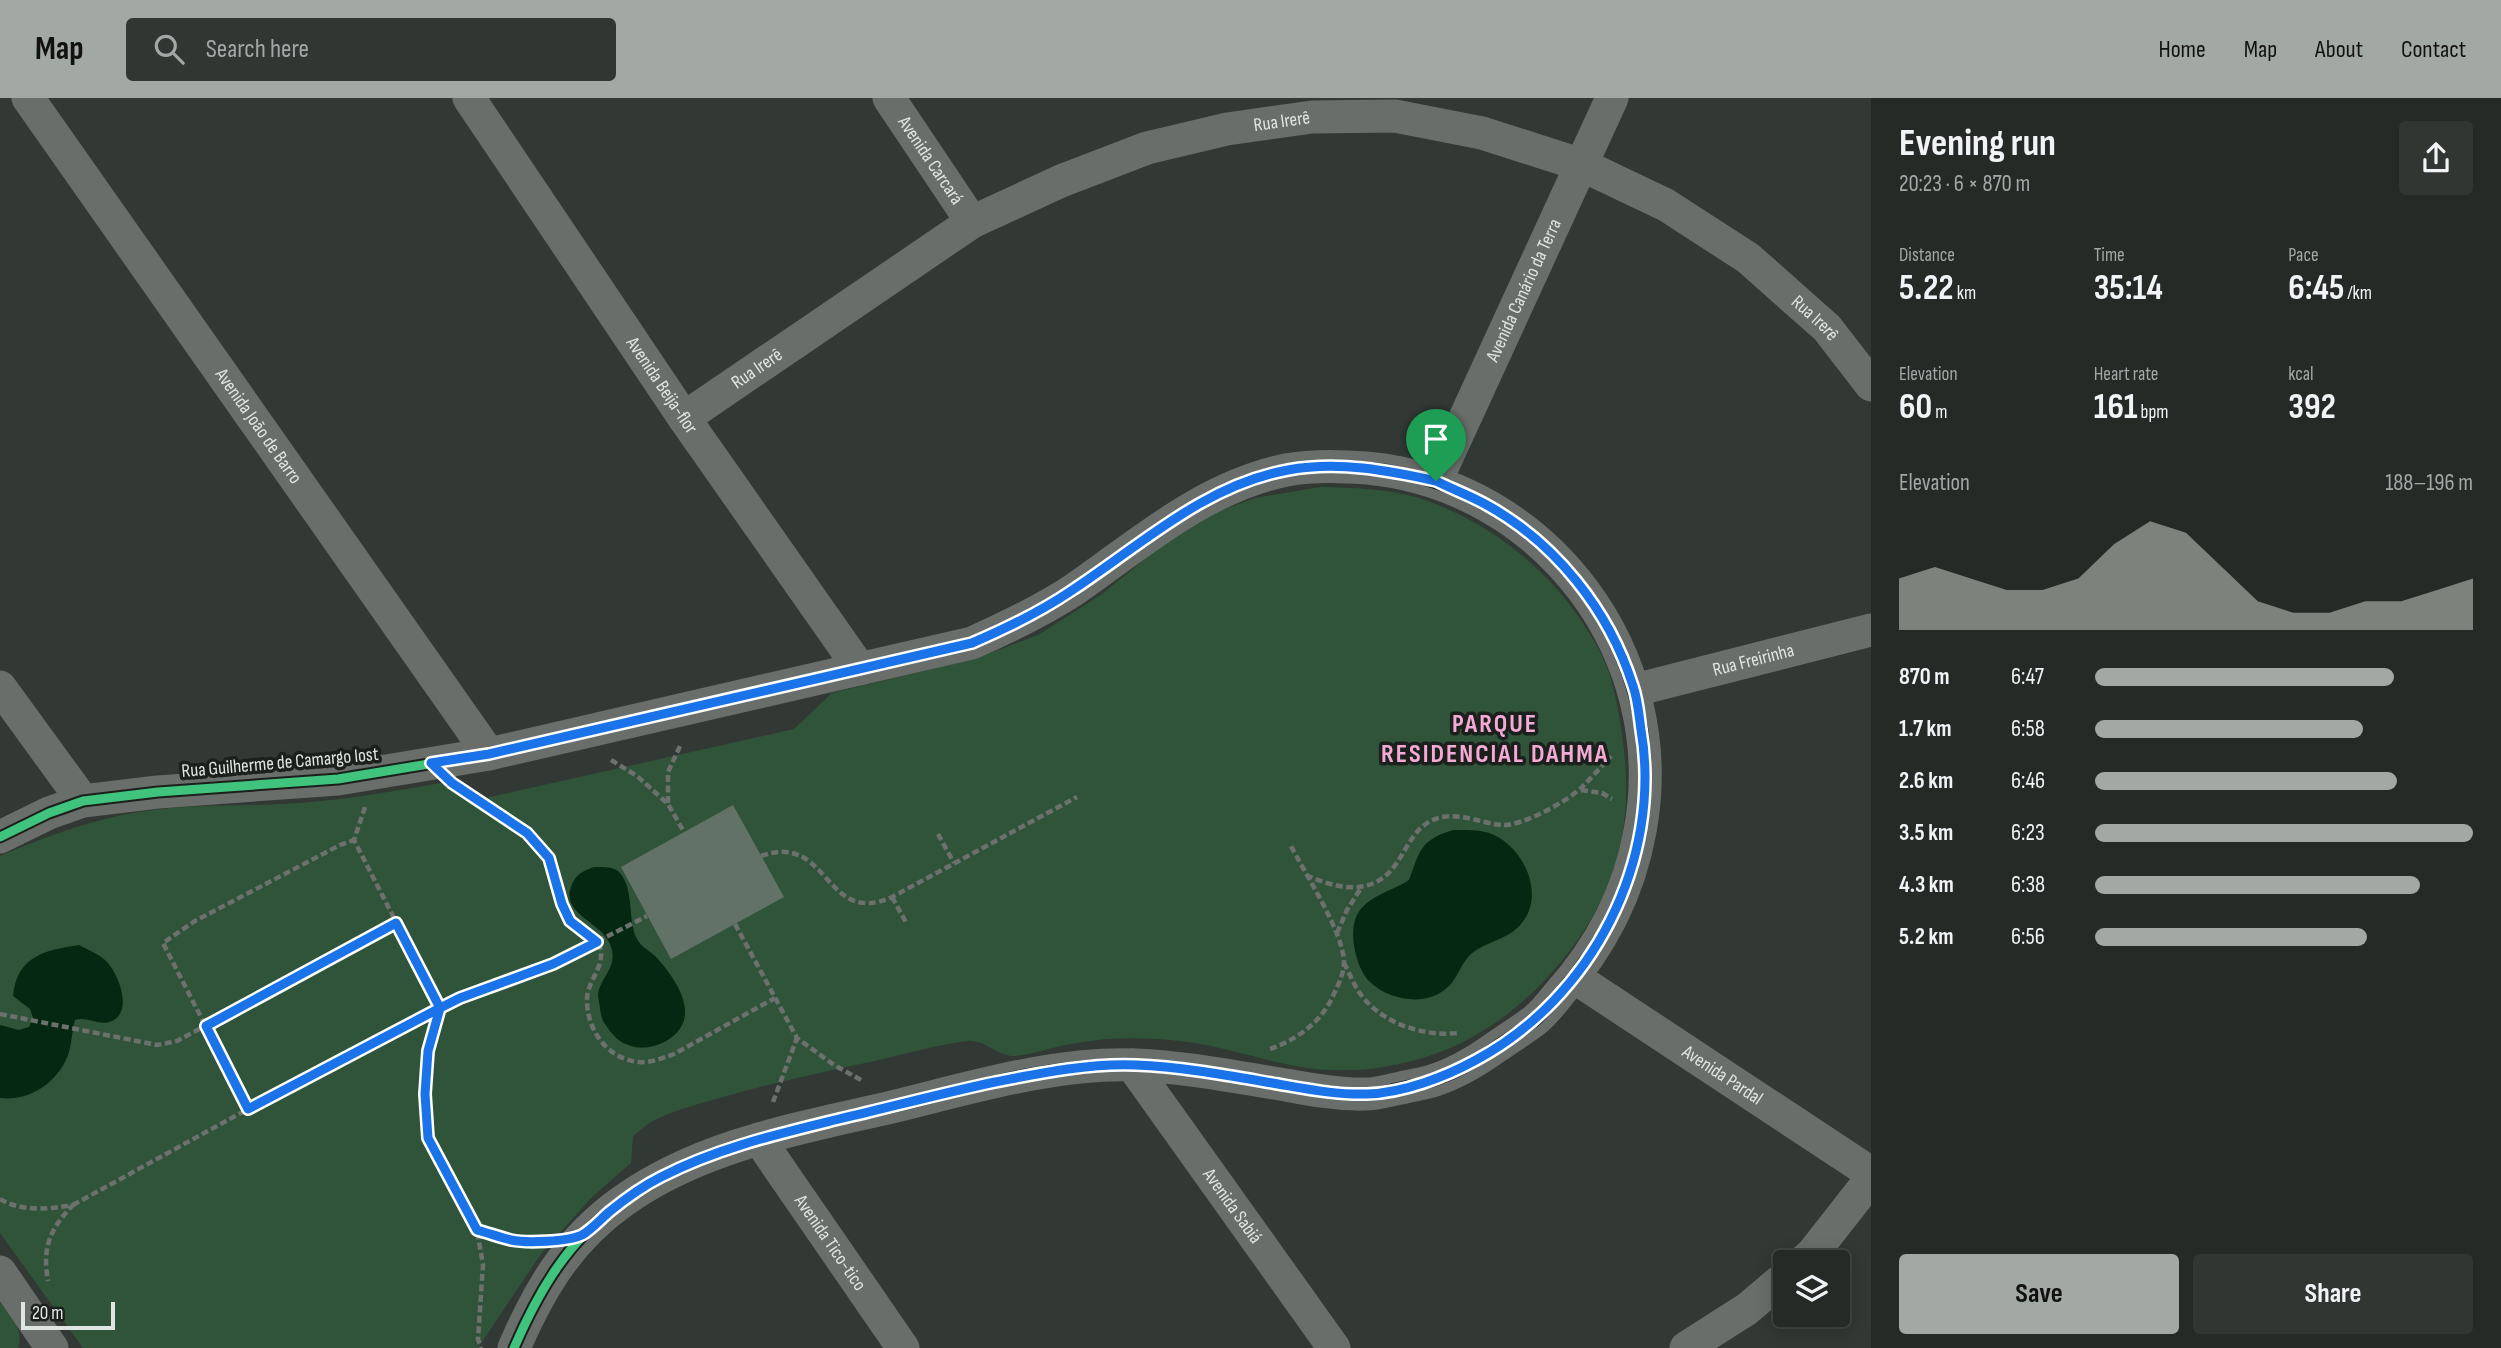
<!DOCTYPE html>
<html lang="en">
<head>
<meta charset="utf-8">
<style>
  :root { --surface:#262a26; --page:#323632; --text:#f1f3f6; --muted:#a4a7a7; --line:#424643; --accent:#a2a8a3 }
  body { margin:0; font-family:"Sofia Sans Condensed",sans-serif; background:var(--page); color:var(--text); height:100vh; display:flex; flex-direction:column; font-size:26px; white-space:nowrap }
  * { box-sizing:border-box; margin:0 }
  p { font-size:23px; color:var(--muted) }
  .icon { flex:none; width:38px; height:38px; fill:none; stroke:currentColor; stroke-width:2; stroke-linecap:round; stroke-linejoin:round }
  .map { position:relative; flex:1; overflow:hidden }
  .panel { display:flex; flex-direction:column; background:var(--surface); width:630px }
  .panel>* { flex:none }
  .buttons { position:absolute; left:1773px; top:1152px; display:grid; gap:14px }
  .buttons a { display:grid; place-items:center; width:77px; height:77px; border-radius:7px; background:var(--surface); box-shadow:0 4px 18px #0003,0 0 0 2px var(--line); font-size:35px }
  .scale { position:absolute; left:21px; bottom:18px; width:94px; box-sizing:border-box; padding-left:7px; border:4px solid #dfe5e0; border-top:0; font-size:19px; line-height:24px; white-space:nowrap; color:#dfe5e0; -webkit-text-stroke:5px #1b201c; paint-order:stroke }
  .pin { position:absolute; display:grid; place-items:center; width:60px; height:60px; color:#fff; margin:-72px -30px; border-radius:50% 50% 50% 0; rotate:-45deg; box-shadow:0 0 7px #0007 }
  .pin .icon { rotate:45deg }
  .round { display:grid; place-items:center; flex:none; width:74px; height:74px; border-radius:7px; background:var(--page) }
  .headline { display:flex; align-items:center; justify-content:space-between; height:119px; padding:0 28px }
  h1 { font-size:38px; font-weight:700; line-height:52px }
  .figures { display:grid; grid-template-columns:repeat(3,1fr); gap:10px; height:119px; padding:7px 28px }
  .figures div { display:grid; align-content:center }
  .figures b { font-size:35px; font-weight:700 }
  .figures small { font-size:19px; font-weight:400 }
  .figures p { font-size:19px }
  .chart { height:196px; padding:14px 28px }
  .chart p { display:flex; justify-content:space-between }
  .chart svg { width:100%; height:126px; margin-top:7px; fill:var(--accent); opacity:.7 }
  .cta { display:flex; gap:14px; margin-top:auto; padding:14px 28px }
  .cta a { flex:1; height:80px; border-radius:7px; background:var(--accent); color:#111; font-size:28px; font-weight:700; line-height:80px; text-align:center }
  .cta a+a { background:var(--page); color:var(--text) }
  ul { padding:0 28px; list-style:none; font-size:23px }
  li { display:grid; grid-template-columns:112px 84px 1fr; align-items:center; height:52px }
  li i { height:18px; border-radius:9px; background:var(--accent) }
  header { display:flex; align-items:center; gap:42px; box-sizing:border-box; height:98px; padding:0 35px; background:var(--accent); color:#111 }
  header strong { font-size:33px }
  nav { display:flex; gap:38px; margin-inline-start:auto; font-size:24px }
  .search { width:490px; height:63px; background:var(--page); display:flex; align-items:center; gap:18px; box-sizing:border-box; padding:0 24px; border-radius:7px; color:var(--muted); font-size:26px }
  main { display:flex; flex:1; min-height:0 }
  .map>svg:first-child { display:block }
</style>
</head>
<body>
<header>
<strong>Map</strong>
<div class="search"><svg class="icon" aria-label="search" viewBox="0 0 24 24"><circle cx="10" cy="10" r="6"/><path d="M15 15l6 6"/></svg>Search here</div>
<nav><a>Home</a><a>Map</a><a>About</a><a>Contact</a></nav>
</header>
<main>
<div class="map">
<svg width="1871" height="1250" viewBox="0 0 1871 1250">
  <rect width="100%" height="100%" fill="#323833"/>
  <g fill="#30543a">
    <path d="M1320 389C1352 390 1387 390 1419 400 1498 426 1567 485 1603 560 1612 579 1617 604 1620 624 1637 721 1620 797 1554 872 1524 906 1490 933 1448 951 1401 970 1351 977 1301 969 1260 962 1220 947 1179 943 1143 939 1107 939 1071 946 1052 949 1032 957 1014 958 998 959 984 941 968 943 935 947 902 957 870 964 818 975 767 986 716 1001 695 1007 672 1013 653 1023 646 1027 639 1033 633 1038L631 1065 591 1100 541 1156 478 1250H83L0 1135V758C40 741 80 726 122 717 180 705 240 709 299 705 351 701 401 692 453 683L481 701 794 631 832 595 977 560 1038 537 1102 496 1179 433 1209 417 1255 400Z"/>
    <path d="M0 1203C10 1217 25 1232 18 1250H0Z"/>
  </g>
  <g fill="#042811">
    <path d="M1453 732C1467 732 1481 731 1494 737 1523 750 1544 794 1524 822 1511 842 1488 842 1471 856 1462 864 1458 878 1450 887 1434 904 1411 904 1391 897 1383 894 1375 889 1369 883 1356 870 1348 834 1357 817 1367 798 1392 793 1409 782 1420 753 1420 742 1453 732Z"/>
    <path d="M594 769C602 769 613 768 619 774 635 791 627 822 637 841 641 849 650 853 656 859 669 873 686 896 685 915 685 940 650 956 628 947 618 944 611 935 605 926 602 922 601 917 600 911 600 907 598 900 598 896 602 876 619 869 610 846 601 824 561 816 571 789 575 777 582 773 594 769Z"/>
    <path d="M79 847C88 852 101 857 107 864 119 877 133 913 112 923 99 929 88 918 75 922 72 932 72 944 69 954 60 983 30 1004 0 1000V927L19 932 29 929 33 920 30 911 13 898C17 858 45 852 79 847Z"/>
  </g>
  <path fill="#627266" d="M733 707 784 799 671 861 621 769Z"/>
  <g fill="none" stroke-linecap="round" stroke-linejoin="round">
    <g stroke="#6d716e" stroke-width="4.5" stroke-dasharray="7 3.5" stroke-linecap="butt">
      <path d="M611 662 637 678 668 706 684 734"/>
      <path d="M1581 692 1602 695 1612 701"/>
      <path d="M465 694C492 712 542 737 553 769 559 786 559 804 569 820 575 831 589 835 597 844 610 863 588 881 587 900 586 930 606 961 639 964 651 965 663 960 674 956L775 900"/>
      <path d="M668 705V674L681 646"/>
      <path d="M365 709 354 742 440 910 428 953 425 996 428 1040 477 1132 483 1167 478 1241 481 1250"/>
      <path d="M938 736 954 765"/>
      <path d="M761 758C830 733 824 830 892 799L1077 699"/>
      <path d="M1306 777C1335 790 1370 799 1393 770 1408 751 1413 728 1438 720 1459 714 1481 725 1501 727 1521 729 1568 703 1582 689 1592 679 1602 668 1611 658"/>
      <path d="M892 799 907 826"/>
      <path d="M735 826 797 940 834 967 863 983"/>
      <path d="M1337 835 1347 812 1361 790"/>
      <path d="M1344 865C1349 874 1353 885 1359 894 1380 925 1423 939 1458 935"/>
      <path d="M0 916 157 947 177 943 396 825"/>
      <path d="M1270 951C1296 942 1320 925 1332 900 1337 889 1344 877 1344 864 1343 833 1305 776 1290 746"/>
      <path d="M773 1004 797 940"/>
      <path d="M248 1011 163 845 195 823 340 747 354 742"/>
      <path d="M0 1101C22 1114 48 1111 73 1107 50 1131 42 1149 48 1183"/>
      <path d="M73 1107 248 1011 460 900 553 866 647 818"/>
      <path d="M477 1132 515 1143H537"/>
    </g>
    <g stroke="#6a6e6a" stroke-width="33">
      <path id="s1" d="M28 0 489 656"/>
      <path id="s2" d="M469 0 684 320 860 571"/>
      <path id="s3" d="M889 0 972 124"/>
      <path id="s4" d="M684 320 972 124 1061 83 1147 50 1227 31 1312 19 1395 18 1482 35 1582 67 1666 107 1748 160 1827 230 1871 287"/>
      <path id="s5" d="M1436 383 1612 0"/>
      <path d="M0 589 83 703"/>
      <path id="s6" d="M1635 592 1871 532"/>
      <path d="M0 739 49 715 83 703 158 694 338 681 489 656 972 545C1008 529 1042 513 1075 491 1141 445 1204 389 1286 372 1312 367 1341 368 1367 370 1546 387 1673 557 1640 733 1629 795 1600 850 1558 897 1551 906 1543 916 1534 923 1522 932 1509 940 1496 949 1478 962 1456 975 1435 982 1424 986 1412 987 1401 990 1390 992 1378 996 1366 996 1340 997 1312 992 1286 987 1236 979 1186 969 1136 967 1056 964 973 989 896 1008 802 1030 703 1046 623 1103 569 1141 540 1190 514 1250"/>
      <path id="s7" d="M1574 879 1871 1075"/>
      <path id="s8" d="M1132 967 1334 1250"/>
      <path id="s9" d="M759 1041 903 1250"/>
      <path d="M1803 1164 1813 1155 1871 1081"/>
      <path d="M0 1174 52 1250"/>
      <path d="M1686 1250 1747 1211 1785 1179"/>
    </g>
    <defs>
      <path id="cycleway" d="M0 739 49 715 83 703 158 694 338 681 489 656 972 545C1008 529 1042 513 1075 491 1141 445 1204 389 1286 372 1312 367 1341 368 1367 370 1546 387 1673 557 1640 733 1629 795 1600 850 1558 897 1551 906 1543 916 1534 923 1522 932 1509 940 1496 949 1478 962 1456 975 1435 982 1424 986 1412 987 1401 990 1390 992 1378 996 1366 996 1340 997 1312 992 1286 987 1236 979 1186 969 1136 967 1056 964 973 989 896 1008 802 1030 703 1046 623 1103 569 1141 540 1190 514 1250"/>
    </defs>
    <use href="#cycleway" stroke="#1b201c" stroke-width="13"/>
    <use href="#cycleway" stroke="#40c37c" stroke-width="9"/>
  </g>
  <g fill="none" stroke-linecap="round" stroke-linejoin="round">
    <defs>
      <path id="route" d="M1436 383C1387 372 1338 363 1288 372 1204 387 1140 448 1071 493 1040 514 1007 530 972 545L489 656 431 665 452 685 527 735 549 760 562 806 570 823 597 844 553 866 460 900 440 910 396 825 206 928 248 1011 440 910 428 953 425 996 428 1040 477 1132C488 1135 499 1139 511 1142 526 1145 567 1144 582 1137 591 1132 601 1121 609 1114 625 1101 643 1088 661 1079 717 1050 778 1036 839 1021 891 1009 943 995 995 984 1041 975 1090 965 1136 967 1184 969 1231 978 1278 986 1307 991 1337 997 1367 996 1403 995 1445 979 1476 962 1592 900 1663 762 1641 632 1639 618 1638 602 1633 588 1609 512 1555 444 1485 406 1469 397 1452 391 1436 383"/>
    </defs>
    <use href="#route" stroke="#fff" stroke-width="14"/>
    <use href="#route" stroke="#1a73e8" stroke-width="9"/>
  </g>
  <g text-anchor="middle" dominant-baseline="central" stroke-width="7" stroke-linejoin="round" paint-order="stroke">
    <g font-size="19" fill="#dfe5e0" stroke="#1b201c">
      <text stroke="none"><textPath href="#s4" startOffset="676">Rua Irerê</textPath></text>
      <text stroke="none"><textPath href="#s3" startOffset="75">Avenida Carcará</textPath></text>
      <text stroke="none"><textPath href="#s5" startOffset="210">Avenida Canário da Terra</textPath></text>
      <text stroke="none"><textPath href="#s4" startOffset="1264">Rua Irerê</textPath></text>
      <text stroke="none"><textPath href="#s4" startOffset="88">Rua Irerê</textPath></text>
      <text stroke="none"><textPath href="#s2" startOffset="346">Avenida Beija-flor</textPath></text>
      <text stroke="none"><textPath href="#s1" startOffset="401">Avenida João de Barro</textPath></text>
      <text stroke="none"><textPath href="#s6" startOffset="122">Rua Freirinha</textPath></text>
      <text transform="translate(280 665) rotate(-5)">Rua Guilherme de Camargo Iost</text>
      <text stroke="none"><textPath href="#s7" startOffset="178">Avenida Pardal</textPath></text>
      <text stroke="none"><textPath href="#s8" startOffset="173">Avenida Sabiá</textPath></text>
      <text stroke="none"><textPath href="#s9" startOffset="126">Avenida Tico-tico</textPath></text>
    </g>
    <g font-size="26" font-weight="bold" letter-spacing="2" fill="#f3abd5" stroke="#1b201c">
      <text x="1495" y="626">PARQUE<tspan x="1495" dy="30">RESIDENCIAL DAHMA</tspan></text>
    </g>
  </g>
</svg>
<div class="buttons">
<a><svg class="icon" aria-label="layers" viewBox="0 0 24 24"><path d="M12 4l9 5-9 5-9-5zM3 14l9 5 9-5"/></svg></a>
</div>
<div class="scale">20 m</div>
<div class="pin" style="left:1436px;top:383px;background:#1e9e55"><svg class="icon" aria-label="arrive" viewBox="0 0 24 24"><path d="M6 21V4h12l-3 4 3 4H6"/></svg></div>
</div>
<section class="panel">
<div class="headline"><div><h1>Evening run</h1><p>20:23 · 6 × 870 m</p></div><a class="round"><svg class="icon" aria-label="share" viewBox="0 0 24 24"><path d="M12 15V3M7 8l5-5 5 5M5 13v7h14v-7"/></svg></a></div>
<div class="figures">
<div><p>Distance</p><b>5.22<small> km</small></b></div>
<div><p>Time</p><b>35:14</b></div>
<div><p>Pace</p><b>6:45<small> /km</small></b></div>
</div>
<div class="figures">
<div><p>Elevation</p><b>60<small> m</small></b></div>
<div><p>Heart rate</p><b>161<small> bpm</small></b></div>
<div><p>kcal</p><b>392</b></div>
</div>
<div class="chart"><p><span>Elevation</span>188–196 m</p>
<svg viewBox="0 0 160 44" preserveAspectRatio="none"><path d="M0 44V26L10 22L20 26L30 30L40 30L50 26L60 14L70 6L80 10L90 22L100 34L110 38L120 38L130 34L140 34L150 30L160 26V44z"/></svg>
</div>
<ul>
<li><b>870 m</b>6:47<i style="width:79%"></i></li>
<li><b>1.7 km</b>6:58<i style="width:71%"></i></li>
<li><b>2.6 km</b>6:46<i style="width:80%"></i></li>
<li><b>3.5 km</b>6:23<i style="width:100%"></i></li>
<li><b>4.3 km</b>6:38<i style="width:86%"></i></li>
<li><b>5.2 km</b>6:56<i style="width:72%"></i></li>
</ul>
<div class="cta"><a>Save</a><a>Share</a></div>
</section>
</main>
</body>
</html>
